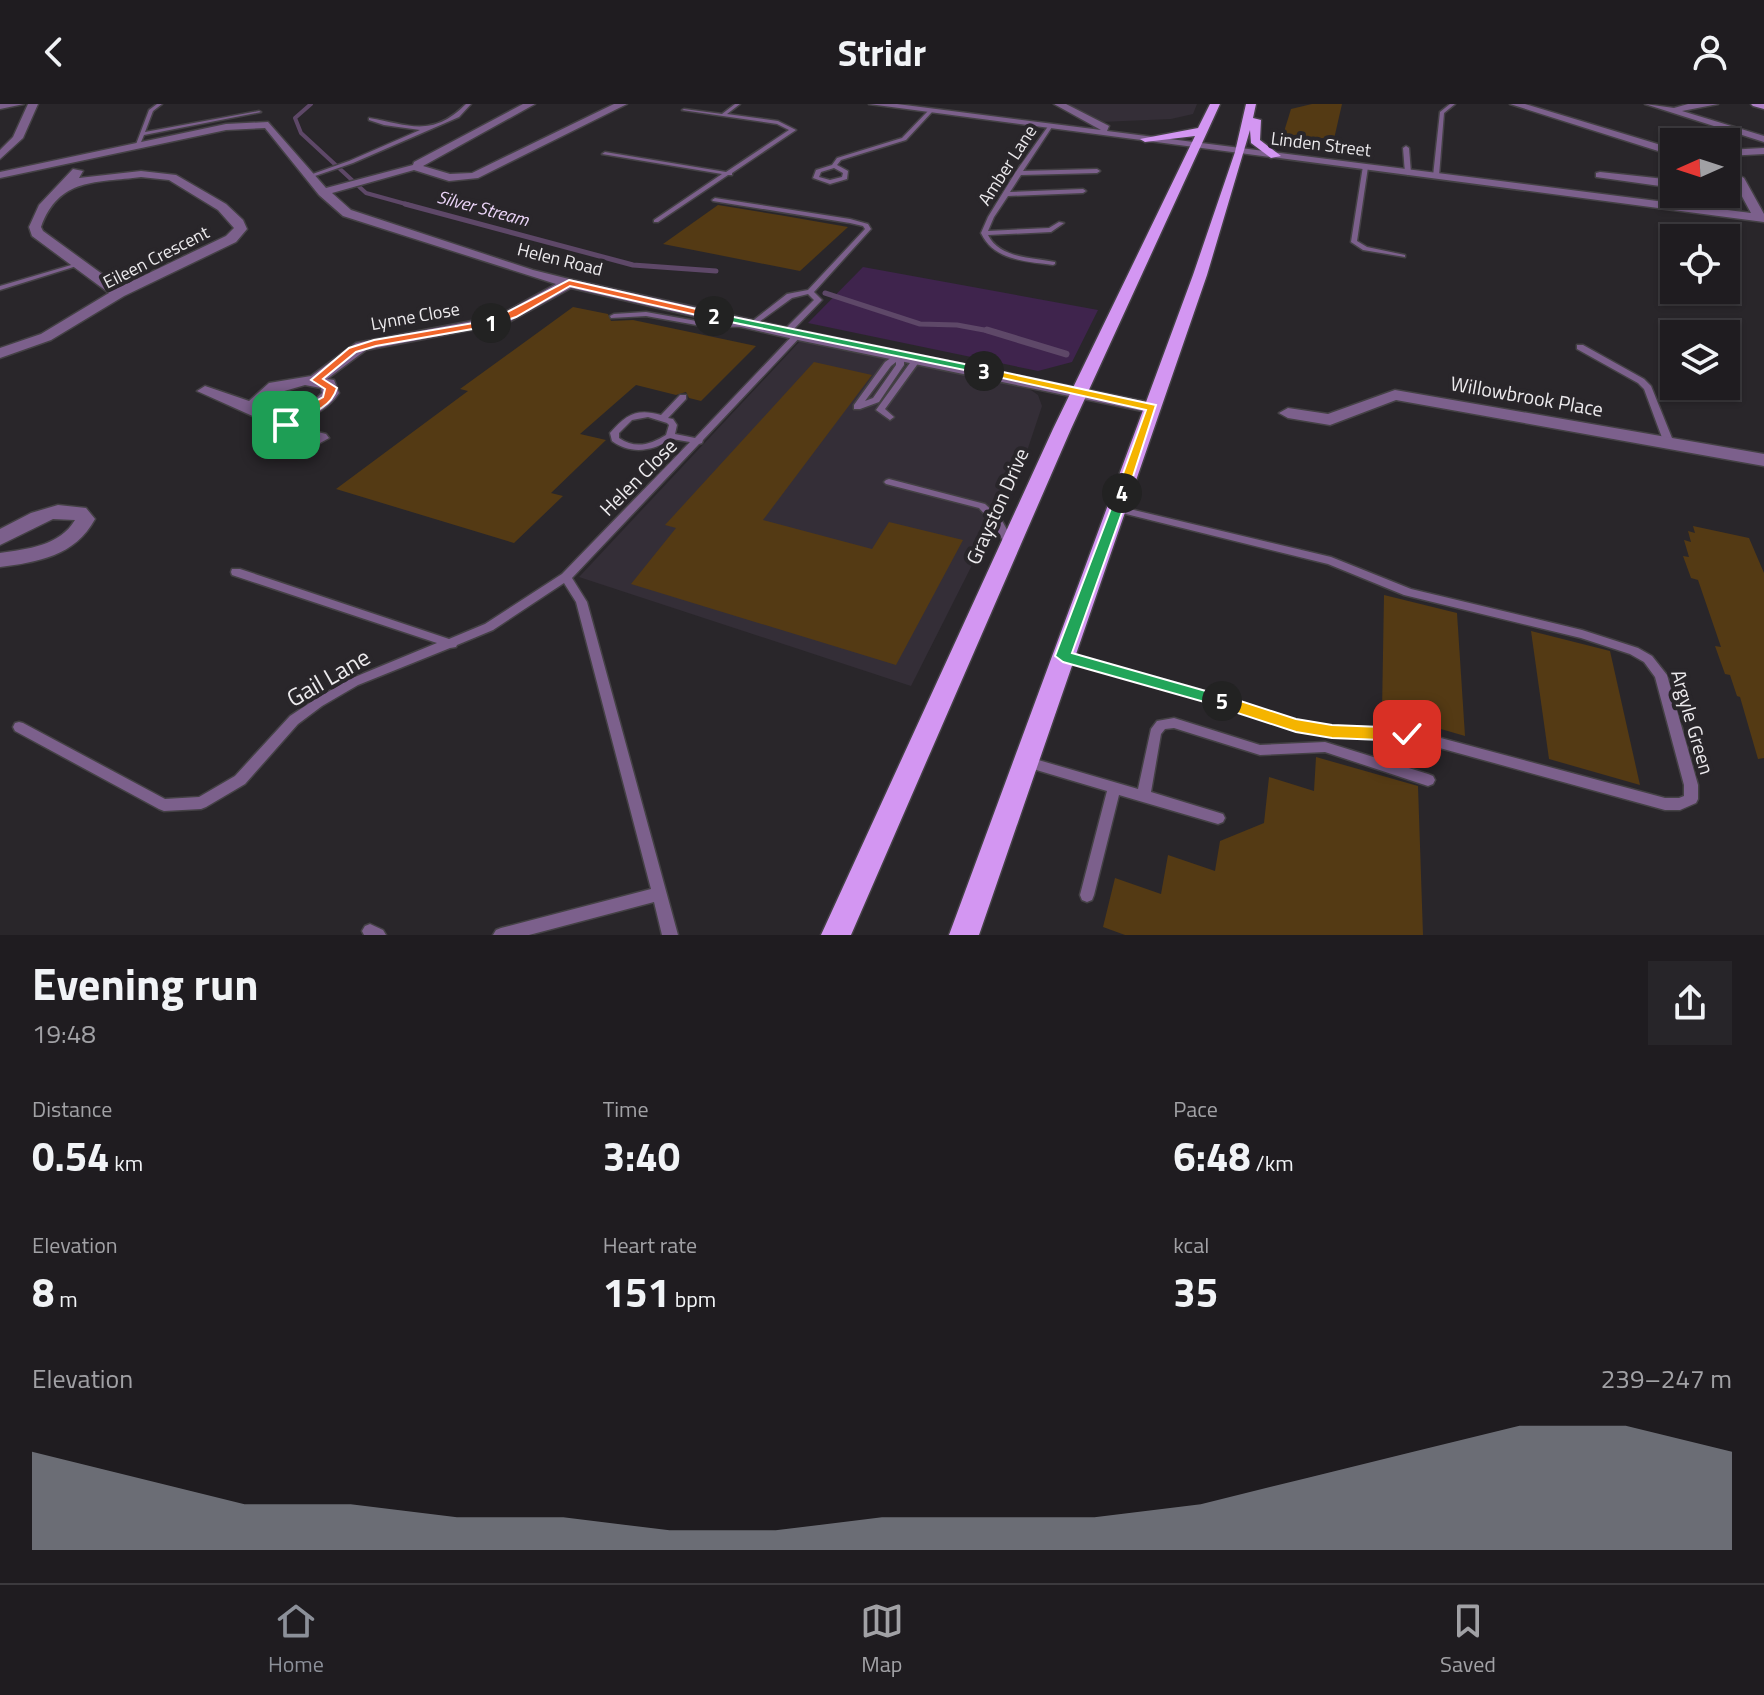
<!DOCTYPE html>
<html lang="en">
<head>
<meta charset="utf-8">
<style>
  :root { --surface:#1f1c20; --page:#272529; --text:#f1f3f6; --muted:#a1a1a5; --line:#3c3a3e; --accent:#8c9099 }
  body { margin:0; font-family:"Titillium Web",sans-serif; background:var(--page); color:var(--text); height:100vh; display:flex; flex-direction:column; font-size:30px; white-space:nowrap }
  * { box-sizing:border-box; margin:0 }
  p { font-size:26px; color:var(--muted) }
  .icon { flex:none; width:44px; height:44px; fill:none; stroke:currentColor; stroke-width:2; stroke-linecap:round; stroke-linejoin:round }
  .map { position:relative; height:831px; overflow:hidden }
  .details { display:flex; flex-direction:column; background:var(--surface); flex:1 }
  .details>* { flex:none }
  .needle { width:52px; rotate:267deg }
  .buttons { position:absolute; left:1660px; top:24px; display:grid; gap:16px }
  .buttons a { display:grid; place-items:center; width:80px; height:80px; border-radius:0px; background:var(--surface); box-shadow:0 2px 6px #0004,0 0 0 2px var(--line); font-size:40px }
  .pin { position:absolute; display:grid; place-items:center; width:68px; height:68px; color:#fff; margin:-34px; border-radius:16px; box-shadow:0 4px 12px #0006 }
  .km { position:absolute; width:40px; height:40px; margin:-20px; border-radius:50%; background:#222; color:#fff; font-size:22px; line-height:40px; text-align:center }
  .round { display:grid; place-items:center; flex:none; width:84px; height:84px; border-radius:0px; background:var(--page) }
  .head { display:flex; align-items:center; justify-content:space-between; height:136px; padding:0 32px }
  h1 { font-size:44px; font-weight:700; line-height:60px }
  .metrics { display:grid; grid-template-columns:repeat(3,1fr); gap:12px; height:136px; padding:8px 32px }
  .metrics div { display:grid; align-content:center }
  .metrics b { font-size:40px; font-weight:700 }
  .metrics small { font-size:22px; font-weight:400 }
  .metrics p { font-size:22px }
  .chart { height:224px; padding:16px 32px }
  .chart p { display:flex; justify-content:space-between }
  .chart svg { width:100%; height:144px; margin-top:8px; fill:var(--accent); opacity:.7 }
  header { display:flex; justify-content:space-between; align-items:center; height:104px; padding:0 32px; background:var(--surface); font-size:36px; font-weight:700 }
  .dock { display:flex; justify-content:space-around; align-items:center; height:112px; border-top:2px solid var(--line); background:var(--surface); font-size:22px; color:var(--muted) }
  .dock a { display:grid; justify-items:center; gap:4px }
  .dock .on { color:var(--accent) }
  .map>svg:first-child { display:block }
</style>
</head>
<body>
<header><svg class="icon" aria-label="back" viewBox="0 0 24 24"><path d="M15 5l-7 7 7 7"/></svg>Stridr<svg class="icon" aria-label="person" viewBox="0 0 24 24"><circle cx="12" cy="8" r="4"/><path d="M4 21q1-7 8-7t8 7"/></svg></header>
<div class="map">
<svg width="1764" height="831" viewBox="0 0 1764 831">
  <rect width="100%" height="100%" fill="#29262a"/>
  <g fill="#342e37">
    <path d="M1066 0H1197L1193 10 1171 15 1101 18Z"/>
    <path d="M801 236 1025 282 1038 291 1042 302 1022 362 911 582 579 473Z"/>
  </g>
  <path fill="#3f244d" d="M863 163 1098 206 1072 258 1038 267 808 219Z"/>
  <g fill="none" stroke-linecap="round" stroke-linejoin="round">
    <path stroke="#5e4868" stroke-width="4" d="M311 0 295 14 301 29 366 89 413 102"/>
    <g stroke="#5e4868" stroke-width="5">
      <path d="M405 100 633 161 716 167"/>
      <path d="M825 189 920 220 957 221 995 228"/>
    </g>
    <path stroke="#5e4868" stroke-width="7" d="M987 226 1066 250"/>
  </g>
  <g fill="#543a14">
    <path d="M1312 0H1342L1334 35 1283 31 1291 5Z"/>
    <path d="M718 101 785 112 848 123 800 167 663 140Z"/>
    <path d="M573 203 608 210 611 217 633 216 756 242 701 297 689 294 686 288 676 291 636 281 580 330 606 336 551 389 563 392 514 439 336 385 468 287 460 285Z"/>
    <path d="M814 258 872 271 763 416 872 445 889 418 963 436 896 561 631 480 676 424 665 421Z"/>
    <path d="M1693 422 1749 434 1764 469V654L1758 655 1740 593 1737 592 1730 571 1725 570 1715 542 1721 543 1698 476 1691 474 1683 452 1689 453 1684 436 1691 438 1688 427 1695 429Z"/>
    <path d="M1384 491 1457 509 1465 632 1382 608Z"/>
    <path d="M1531 527 1610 547 1640 681 1549 655Z"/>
    <path d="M1316 653 1418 682 1423 831H1125L1103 823 1115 774 1161 790 1168 751 1215 767 1220 737 1264 719 1269 673 1314 687Z"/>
  </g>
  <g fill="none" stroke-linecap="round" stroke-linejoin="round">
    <defs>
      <g id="service">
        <path d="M157 0H162L153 7 145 28 259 7 261 8 144 31 139 43H135L149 6Z"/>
        <path d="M466 0H471L459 13 353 59 312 73 307 72 349 57 420 26 384 21 369 16V14C410 21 432 34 466 0Z"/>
        <path d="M735 0H740L727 10 778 17 796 26 732 69V71H728L658 118H654V116L722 70 602 50 605 48 726 68 789 26 777 20 682 6 684 5 722 10Z"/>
        <path d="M1450 0H1455L1444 9 1439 72 1436 74 1433 72 1440 8Z"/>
        <path d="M928 7 932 8 906 36 841 56 837 61 848 67 847 75 830 80 813 74 816 66 832 61 837 54 902 34ZM834 64 843 69 842 73 830 76 819 73 821 68Z"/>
        <path d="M1049 21 1052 23 1023 67 1097 65 1100 67 1097 69 1021 71 1010 88 1083 85 1086 87 1083 89 1008 92 994 113 988 127 1049 124 1059 118 1064 119 1051 128 988 131C1000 155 1033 153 1055 158V160L1053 161C1026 157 994 157 981 129L988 113 1015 69Z"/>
        <path d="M1406 42 1409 44 1411 69 1408 71 1405 69 1403 44Z"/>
        <path d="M1363 62 1368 63 1357 137 1367 143 1405 151V153L1363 146 1351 138Z"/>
        <path d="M715 94 850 115 868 120 871 125 814 188 822 196 789 230H783L782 228 814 196 808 190 792 194 752 223 702 222 646 212 611 214 610 212 614 210 646 208 702 218 750 219 787 190 808 186 865 125 863 122 850 119 713 97 712 96Z"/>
        <path d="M78 159 83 160 0 186V182Z"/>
        <path d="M795 229H801L802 231 703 336 702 339 699 340 572 474 587 498 678 831H662L654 798 529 831H493L496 826 501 824 651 785 576 498 564 479 493 526 457 541 456 543 450 544 358 581 322 602 298 620 245 680 206 703 201 705 164 707 159 705 15 627 13 623 15 619 19 618 23 619 165 695 199 693 235 672 290 612 314 596 350 575 437 539 232 471 231 468 232 465H240L449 535 485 520 562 470 690 338 672 335C653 347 631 351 612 337L610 329C626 311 636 304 661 311L680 291H686V295L668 314 673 315 677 321 675 330 695 334ZM648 313 667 319 669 321 666 331C650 341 635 345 619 334V329L632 316Z"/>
        <path d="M1577 241H1583L1644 275 1651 282 1674 339 1672 341 1669 342 1664 339 1644 285 1638 279 1577 245Z"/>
        <path d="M898 249H904V261L879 298 860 305H854V301L885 258ZM896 258V261L873 294 865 297 891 262Z"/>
        <path d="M915 252H921L922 254 885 305 894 313 890 316 876 306Z"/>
        <path d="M889 375 985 400 1001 415 1015 440 1014 442H1006L993 419 979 404 886 380 884 378 886 376Z"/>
        <path d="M1117 402 1331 453 1411 485 1582 526 1638 544 1652 552 1667 571 1698 681V695L1696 699 1680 706H1665L1407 635 1332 632 1296 626 1205 597 1059 555 1057 552 1059 549 1063 548 1205 587 1296 616 1332 622 1407 625 1665 694H1679L1684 692V681L1655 573 1644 558 1630 550 1581 534 1404 491 1328 460 1114 407 1112 405Z"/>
        <path d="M1174 614 1260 641 1325 638 1428 670 1433 672 1435 676 1433 680 1428 682 1325 648 1260 651 1174 624 1165 625 1161 630 1151 688 1223 710 1225 714 1223 718 1218 720 1119 691 1094 791 1092 796 1087 798 1082 796 1080 791 1107 687 1023 662 1022 658 1023 654 1028 653 1138 685 1151 625 1157 617Z"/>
        <path d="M370 820 383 826 386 831H364L362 827 365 822Z"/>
      </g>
      <g id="minor">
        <path d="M0 0H24L0 5Z"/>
        <path d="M28 0H38L23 34 0 55V46L13 33Z"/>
        <path d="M523 0H535L423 62 450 70 472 69 614 0H627L478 74 449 77 414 66 332 89 351 106 533 166 569 175 798 226 1152 299 1161 304 1152 309 798 236 571 184 507 219 366 246 327 275 334 276 339 289C328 305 314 313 295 317L301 324 326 330 329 334 320 339 289 332 278 319 257 314 197 287 205 282 249 297 269 279 311 272 356 239 498 212 556 180 343 112 319 91 265 24 226 26 0 74V68L226 20 268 18 326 84 413 61 414 58ZM305 281 321 284 322 289C308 304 284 315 264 303L274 290Z"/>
        <path d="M869 0H897L1101 26 1054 0H1066L1109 22 1107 27 1751 109 1732 74 1738 71 1744 74 1764 110V118Z"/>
        <path d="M1510 0H1525L1674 45V52Z"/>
        <path d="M1645 0 1674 4 1688 0H1718L1682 7 1764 32V38Z"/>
        <path d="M1764 44V50L1726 52V46Z"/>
        <path d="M73 65 83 67 79 74 141 67 176 71 226 100 243 116 247 125 236 138 124 192 51 236 0 254V244L41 230 109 189 32 132 29 123 39 101ZM141 73 169 76 218 106 234 124 226 132 120 183 43 127 41 123C59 73 97 79 141 73Z"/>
        <path d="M1600 68 1674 76V84L1596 73V69Z"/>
        <path d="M1395 286 1764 350V362L1396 296 1330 321 1288 314 1279 309 1288 304 1328 310Z"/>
        <path d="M58 401 86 404 95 415C75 452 38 458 0 463V449C27 445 60 442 75 416L53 415 0 441V425L31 409Z"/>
      </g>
      <path id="secondary" d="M1751 0H1764V5L1753 2Z"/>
      <g id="primary">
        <path d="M1210 0H1220L1071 325 851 831H821L1053 325 1195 32 1145 38 1140 35 1198 24Z"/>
        <path d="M1246 0H1256L1253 14 1261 16 1260 36 1281 52 1271 54 1251 39 1250 26 1207 171 979 831H949L1193 171 1235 48Z"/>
      </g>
    </defs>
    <use href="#service" stroke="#444145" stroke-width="3"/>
    <use href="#minor" stroke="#444145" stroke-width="3"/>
    <use href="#secondary" stroke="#444145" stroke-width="3"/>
    <use href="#primary" stroke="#444145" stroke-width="3"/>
    <use href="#service" fill="#7c608c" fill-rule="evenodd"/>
    <use href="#minor" fill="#7c608c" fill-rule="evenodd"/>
    <use href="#secondary" fill="#ad7fc5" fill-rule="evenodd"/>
    <use href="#primary" fill="#d396f2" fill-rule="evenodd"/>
  </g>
  <path fill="#f0652b" stroke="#fff" stroke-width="2" d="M491 216 495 221 376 242 356 248 323 275 337 284C331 305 308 312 289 315L290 323H282L276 313 300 306 323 293 325 285 311 276 349 244 374 236Z"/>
  <path fill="#f0652b" stroke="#fff" stroke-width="2" d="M569 176 714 209 719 212 714 215 570 182 516 213 491 222 486 219Z"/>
  <path fill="#22a559" stroke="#fff" stroke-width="2" d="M714 209 984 264 989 267 984 270 711 214Z"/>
  <path fill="#f5b400" stroke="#fff" stroke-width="2" d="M984 264 1156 301 1127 391 1116 389 1146 306 980 269V265Z"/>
  <path fill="#22a559" stroke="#fff" stroke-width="2" d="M1118 386 1129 389 1072 549 1227 593V602L1222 603 1063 558 1055 552Z"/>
  <path fill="#f5b400" stroke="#fff" stroke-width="2" d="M1222 591 1296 615 1332 621 1407 624 1416 630 1407 637 1332 634 1296 628 1216 602 1214 597Z"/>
  <g text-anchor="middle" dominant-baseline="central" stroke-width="8" stroke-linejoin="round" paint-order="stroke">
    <g font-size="18" fill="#eceaed" stroke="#29262a">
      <text transform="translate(1321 40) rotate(7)">Linden Street</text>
      <text transform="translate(1007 61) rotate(-57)">Amber Lane</text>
      <text transform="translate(156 153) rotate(-27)">Eileen Crescent</text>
      <text transform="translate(560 155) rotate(14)">Helen Road</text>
      <text transform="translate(415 212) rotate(-10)">Lynne Close</text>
    </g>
    <g font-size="18" font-style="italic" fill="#ecd5f9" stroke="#29262a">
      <text transform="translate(483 104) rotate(15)">Silver Stream</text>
    </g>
    <g font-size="20" fill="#eceaed" stroke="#29262a">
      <text transform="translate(1527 292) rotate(10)">Willowbrook Place</text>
      <text transform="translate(638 373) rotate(-45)">Helen Close</text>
      <text transform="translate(997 402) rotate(-66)">Grayston Drive</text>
      <text transform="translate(1693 618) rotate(74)">Argyle Green</text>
    </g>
    <g font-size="24" fill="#eceaed" stroke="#29262a">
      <text transform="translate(328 573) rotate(-30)">Gail Lane</text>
    </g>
  </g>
</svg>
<div class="buttons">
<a><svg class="needle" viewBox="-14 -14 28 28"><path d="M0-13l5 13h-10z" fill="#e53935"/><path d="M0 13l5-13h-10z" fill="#a1a1a5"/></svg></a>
<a><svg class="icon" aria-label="locate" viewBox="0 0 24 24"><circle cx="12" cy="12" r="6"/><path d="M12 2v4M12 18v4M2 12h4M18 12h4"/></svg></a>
<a><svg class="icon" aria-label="layers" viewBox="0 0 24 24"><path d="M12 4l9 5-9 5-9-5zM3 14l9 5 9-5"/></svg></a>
</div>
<div class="pin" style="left:286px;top:321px;background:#1e9e55"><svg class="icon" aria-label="arrive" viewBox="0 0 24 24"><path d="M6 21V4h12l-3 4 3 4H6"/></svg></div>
<div class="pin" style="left:1407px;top:630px;background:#d93025"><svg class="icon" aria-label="check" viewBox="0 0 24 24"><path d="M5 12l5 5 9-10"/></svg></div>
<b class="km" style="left:491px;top:219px">1</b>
<b class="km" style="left:714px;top:212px">2</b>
<b class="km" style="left:984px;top:267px">3</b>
<b class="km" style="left:1122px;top:389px">4</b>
<b class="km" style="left:1222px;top:597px">5</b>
</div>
<section class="details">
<div class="head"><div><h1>Evening run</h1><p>19:48</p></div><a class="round"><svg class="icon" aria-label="share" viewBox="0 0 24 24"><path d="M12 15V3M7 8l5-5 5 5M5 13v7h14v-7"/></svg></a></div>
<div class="metrics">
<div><p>Distance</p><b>0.54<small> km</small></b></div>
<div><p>Time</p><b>3:40</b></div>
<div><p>Pace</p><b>6:48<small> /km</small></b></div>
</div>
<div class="metrics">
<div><p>Elevation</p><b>8<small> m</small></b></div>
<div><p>Heart rate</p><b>151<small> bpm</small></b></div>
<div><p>kcal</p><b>35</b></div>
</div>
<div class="chart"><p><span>Elevation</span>239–247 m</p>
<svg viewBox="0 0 160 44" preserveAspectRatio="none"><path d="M0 44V14L10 22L20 30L30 30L40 34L50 34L60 38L70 38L80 34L90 34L100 34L110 30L120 22L130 14L140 6L150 6L160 14V44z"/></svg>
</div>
</section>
<nav class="dock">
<a class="on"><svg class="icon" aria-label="home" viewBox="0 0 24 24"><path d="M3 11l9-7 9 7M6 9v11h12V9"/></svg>Home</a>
<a><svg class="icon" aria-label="map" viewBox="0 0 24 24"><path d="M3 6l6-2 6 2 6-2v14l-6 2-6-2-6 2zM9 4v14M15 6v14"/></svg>Map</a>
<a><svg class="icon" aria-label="saved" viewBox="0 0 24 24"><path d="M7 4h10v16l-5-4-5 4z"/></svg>Saved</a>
</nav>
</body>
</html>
